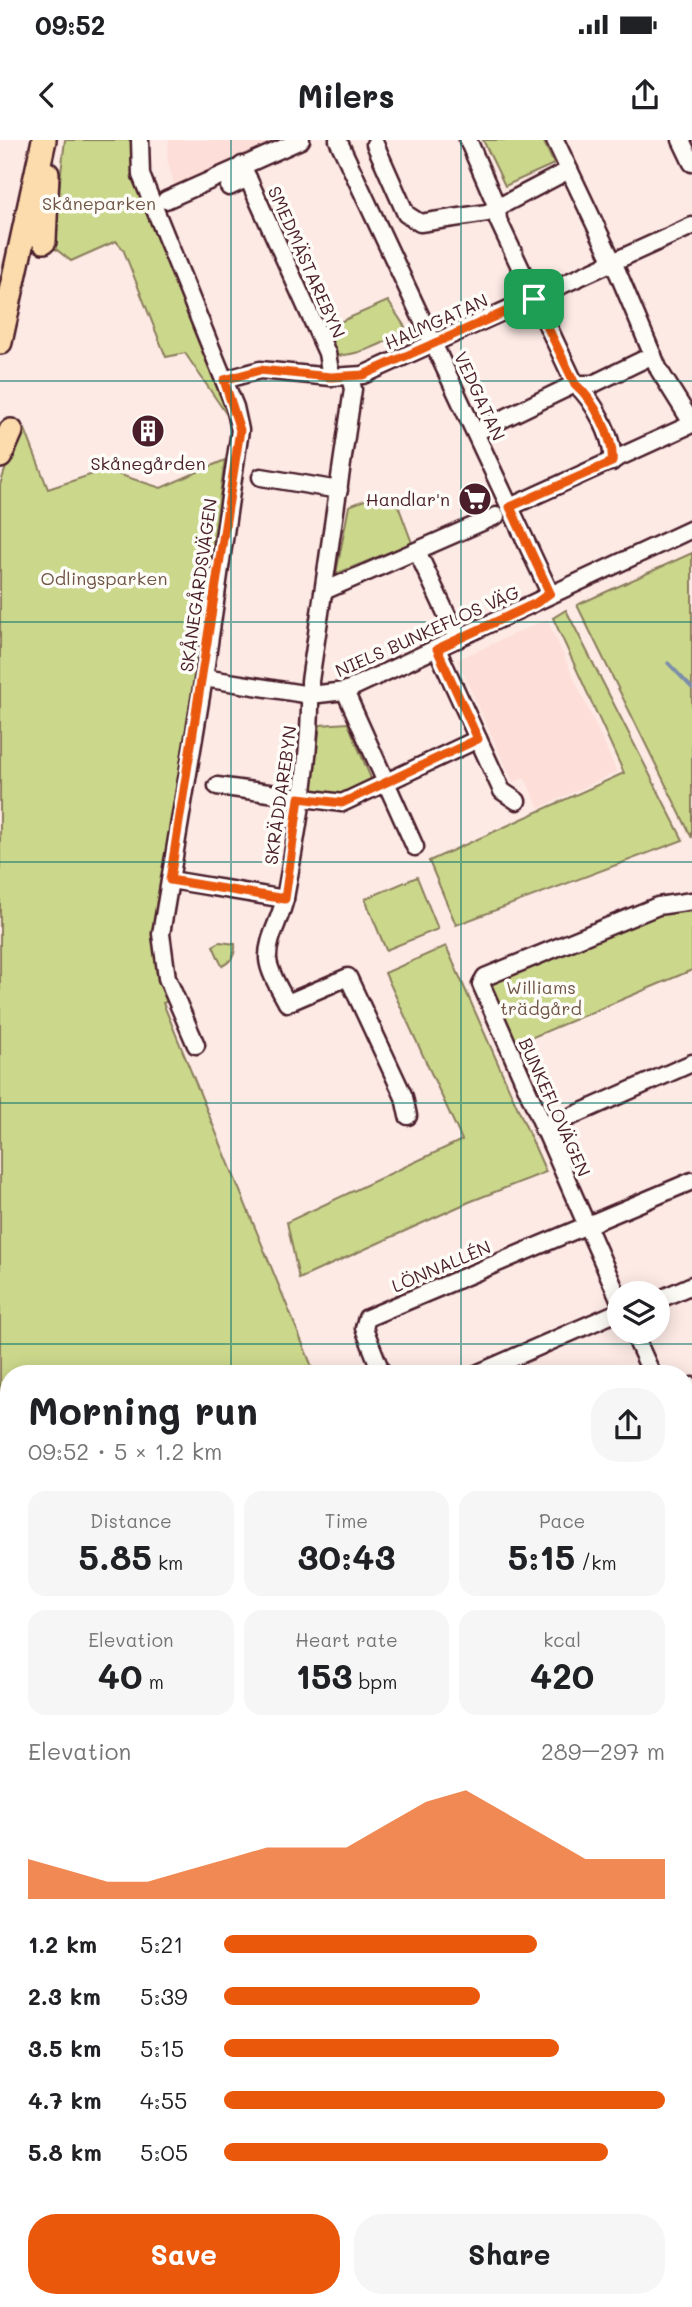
<!DOCTYPE html>
<html lang="en">
<head>
<meta charset="utf-8">
<style>
  :root { --surface:#fff; --page:#f6f6f6; --text:#202124; --muted:#757577; --accent:#ea580c }
  body { margin:0; font-family:Mali,sans-serif; background:var(--page); color:var(--text); height:100vh; display:flex; flex-direction:column; font-size:26px; white-space:nowrap }
  * { box-sizing:border-box; margin:0 }
  p { font-size:23px; color:var(--muted) }
  .icon { flex:none; width:38px; height:38px; fill:none; stroke:currentColor; stroke-width:2; stroke-linecap:round; stroke-linejoin:round }
  .map { position:relative; flex:1; overflow:hidden }
  .details { position:absolute; left:0px; top:1225px; width:693px; height:943px; display:flex; flex-direction:column; background:var(--surface); border-radius:28px 28px 0 0; box-shadow:0 4px 18px #0003 }
  .details>* { flex:none }
  .fabs { position:absolute; left:607px; top:1141px; display:grid; gap:14px }
  .fabs a { display:grid; place-items:center; width:63px; height:63px; border-radius:50%; background:var(--surface); box-shadow:0 4px 18px #0003; font-size:35px }
  .pin { position:absolute; display:grid; place-items:center; width:60px; height:60px; color:#fff; margin:-30px; border-radius:14px; box-shadow:0 4px 10px #0006 }
  .round { display:grid; place-items:center; flex:none; width:74px; height:74px; border-radius:28px; background:var(--page) }
  .headline { display:flex; align-items:center; justify-content:space-between; height:119px; padding:0 28px }
  h1 { font-size:38px; font-weight:700; line-height:52px }
  .stats { display:grid; grid-template-columns:repeat(3,1fr); gap:10px; height:119px; padding:7px 28px }
  .stats div { display:grid; align-content:center; border-radius:18px; background:var(--page); text-align:center }
  .stats b { font-size:35px; font-weight:700 }
  .stats small { font-size:19px; font-weight:400 }
  .stats p { font-size:19px }
  .chart { height:196px; padding:14px 28px }
  .chart p { display:flex; justify-content:space-between }
  .chart svg { width:100%; height:126px; margin-top:7px; fill:var(--accent); opacity:.7 }
  .button { display:flex; gap:14px; margin-top:auto; padding:14px 28px }
  .button a { flex:1; height:80px; border-radius:28px; background:var(--accent); color:#fff; font-size:28px; font-weight:700; line-height:80px; text-align:center }
  .button a+a { background:var(--page); color:var(--text) }
  ul { padding:0 28px; list-style:none; font-size:23px }
  li { display:grid; grid-template-columns:112px 84px 1fr; align-items:center; height:52px }
  li i { height:18px; border-radius:9px; background:var(--accent) }
  .status { display:flex; justify-content:space-between; align-items:center; height:49px; padding:0 35px; background:var(--surface); direction:ltr }
  .status svg { height:19px; fill:currentColor }
  header { display:flex; justify-content:space-between; align-items:center; height:91px; padding:0 28px; background:var(--surface); font-size:32px; font-weight:700 }
  .map>svg:first-child { display:block }
</style>
</head>
<body>
<div class="status"><b>09:52</b><svg viewBox="0 0 49 12"><path d="M0 12V9h3v3zM5 12V6h3v6zM10 12V3h3v9zM15 12V0h3v12zM26 1h20v11H26zM47 4h2v5h-2z"/></svg></div>
<header><svg class="icon" aria-label="back" viewBox="0 0 24 24"><path d="M15 5l-7 7 7 7"/></svg>Milers<svg class="icon" aria-label="share" viewBox="0 0 24 24"><path d="M12 15V3M7 8l5-5 5 5M5 13v7h14v-7"/></svg></header>
<div class="map">
<svg width="692" height="2167" viewBox="0 0 692 2167">
  <rect width="100%" height="100%" fill="#fdeae5"/>
  <filter id="ink" filterUnits="userSpaceOnUse"><feTurbulence type="fractalNoise" baseFrequency=".0143" numOctaves="2"/><feDisplacementMap in="SourceGraphic" scale="14" xChannelSelector="R" yChannelSelector="G"/><feConvolveMatrix kernelMatrix="1 2 1 2 8 2 1 2 1" color-interpolation-filters="sRGB"/></filter>
  <g filter="url(#ink)">
    <g fill="#fdded8">
      <path d="M169 0H284L175 48 167 18Z"/>
      <path d="M547 479 617 632 539 668 525 638 513 642 457 520Z"/>
    </g>
    <g fill="#cbd88c" stroke="#8a7c5c" stroke-width="2">
      <path d="M65 0H133L134 41 229 278 185 213 166 217 123 109 116 101 71 121 52 106Z"/>
      <path d="M483 0H543L554 24 505 46Z"/>
      <path d="M388 161 405 187C388 205 355 216 331 216L321 190Z"/>
      <path d="M25 289 48 349 105 330 161 348 225 320 163 748 170 860 163 863 315 1234H9V1756L0 1710V345L7 324Z"/>
      <path d="M375 356 386 362 396 360 412 403 336 434 349 366Z"/>
      <path d="M692 413V698L577 465Z"/>
      <path d="M566 470 683 700 456 785 429 721 624 633 553 478Z"/>
      <path d="M348 583 372 641 339 657 312 651 320 585Z"/>
      <path d="M417 737 438 789 386 810 365 759Z"/>
      <path d="M692 768V830L514 905 489 845 494 840 660 771Z"/>
      <path d="M220 802 235 804C236 814 231 822 222 826L213 806Z"/>
      <path d="M446 806 546 1032 469 1062 299 1139 287 1082 462 1000 385 833Z"/>
      <path d="M692 1584V1613L689 1614 684 1606V1587Z"/>
      <path d="M684 2015 692 2032V2167H440L436 2160H684Z"/>
      <path d="M128 2160H222L224 2167H131Z"/>
      <path d="M303 2160H393L395 2167H305Z"/>
    </g>
    <path fill="#9ed7fe" stroke="#7c8daa" stroke-width="2" d="M393 2160H436L440 2167H395Z"/>
    <g fill="none" stroke-linecap="round" stroke-linejoin="round">
      <g stroke="#7c8daa" stroke-width="3.5">
        <path d="M668 523 692 548"/>
        <path d="M684 2078 692 2096"/>
      </g>
      <defs>
        <g id="minor">
          <path d="M140 0 141 35 235 267 240 290 204 538 161 794 167 838 196 905"/>
          <path d="M338 0 550 453"/>
          <path d="M468 0 497 67 498 80 575 244C593 259 615 299 612 322"/>
          <path d="M555 0 618 133 659 230 692 283"/>
          <path d="M681 0 692 23"/>
          <path d="M375 4 406 74 420 83 487 73 569 30"/>
          <path d="M242 25 327 213 331 237"/>
          <path d="M229 47 248 38"/>
          <path d="M166 60 301 0"/>
          <path d="M224 240 260 230 331 237 363 235 692 86"/>
          <path d="M476 292 575 244H593L653 215"/>
          <path d="M261 337 339 350"/>
          <path d="M510 367 692 284"/>
          <path d="M417 411 458 499"/>
          <path d="M324 451 496 376"/>
          <path d="M437 509 502 651 517 661"/>
          <path d="M204 538 310 555 345 551 692 389"/>
          <path d="M345 551 415 707"/>
          <path d="M217 646 342 663 478 599"/>
          <path d="M171 740 285 759"/>
          <path d="M292 861 348 837 404 957 408 976"/>
          <path d="M287 863C281 851 269 833 268 819 267 798 281 779 285 758 298 688 312 612 310 541L353 249 350 237"/>
          <path d="M543 989 692 923"/>
          <path d="M658 1160 692 1145"/>
          <path d="M620 1161 481 844 485 837 658 766 692 761"/>
          <path d="M633 1192 652 1234"/>
          <path d="M382 1234 364 1188 367 1178 692 1041"/>
          <path d="M476 1234 620 1171"/>
          <path d="M684 1249 692 1246"/>
          <path d="M684 1308 692 1327"/>
          <path d="M684 1353 692 1350"/>
          <path d="M684 1458 692 1454"/>
          <path d="M684 1623 692 1619"/>
          <path d="M684 1753 692 1749"/>
          <path d="M684 1836 692 1832"/>
          <path d="M684 1874 692 1891"/>
          <path d="M0 2001 9 1999"/>
        </g>
        <g id="highway">
          <path d="M44 101 47 34"/>
          <path d="M0 202 44 0"/>
          <path d="M0 316 11 291"/>
          <path d="M0 1775 9 1815"/>
          <path d="M106 2160 109 2167"/>
        </g>
      </defs>
      <use href="#minor" stroke="#4a1f2b" stroke-width="21"/>
      <use href="#highway" stroke="#4a1f2b" stroke-width="28"/>
      <use href="#minor" stroke="#fdfcf7" stroke-width="16"/>
      <use href="#highway" stroke="#fcdcac" stroke-width="23"/>
      <defs>
        <g id="rail">
          <path d="M0 1991 9 2022"/>
          <path d="M0 2017 9 2047"/>
          <path d="M51 2160 53 2167"/>
        </g>
      </defs>
      <use href="#rail" stroke="#4a1f2b" stroke-width="6"/>
      <use href="#rail" stroke="#fdfcf7" stroke-width="3.5" stroke-dasharray="10" stroke-linecap="butt"/>
    </g>
  </g>
  <g fill="none" stroke-linecap="round" stroke-linejoin="round" filter="url(#ink)">
    <defs>
      <path id="route" d="M534 159 575 244C593 259 615 299 612 322L510 367 550 453 536 463 437 509 478 599 342 663 299 658 285 759 170 740 240 290 224 240 260 230 331 237 363 235Z"/>
    </defs>
    <use href="#route" stroke="#fff" stroke-width="14"/>
    <use href="#route" stroke="#ea580c" stroke-width="9"/>
  </g>
  <path fill="none" stroke="#0f766e" stroke-width="2" stroke-opacity="0.55" d="M231 0V1234M461 0V1234M0 241H692M0 482H692M0 722H692M0 963H692M0 1204H692M0 1445H9M684 1445H692M0 1685H9M684 1685H692M0 1926H9M684 1926H692M231 2160V2167M461 2160V2167"/>
  <defs>
    <symbol id="building-disc" viewBox="-11 -11 22 22"><circle r="9.5" fill="#4a1f2b" stroke="#fdfcf7"/><path d="M-4-6H4V6H1V3H-1V6H-4ZM-2.5-4.3h1.7v1.8h-1.7ZM.8-4.3h1.7v1.8H.8ZM-2.5-1h1.7V.8h-1.7ZM.8-1h1.7V.8H.8Z" fill="#fff"/></symbol>
    <symbol id="supermarket-disc" viewBox="-11 -11 22 22"><circle r="9.5" fill="#4a1f2b" stroke="#fdfcf7"/><path d="M-6-5.5h2.5l.6 2H6L4.5 2H-2.5L-4.4-4H-6ZM-1.5 3.2a1.3 1.3 0 1 0 .1 0ZM3 3.2a1.3 1.3 0 1 0 .1 0Z" fill="#fff"/></symbol>
  </defs>
  <g fill-rule="evenodd">
    <use href="#building-disc" x="129" y="272" width="38" height="38"/>
    <use href="#supermarket-disc" x="456" y="340" width="38" height="38"/>
  </g>
  <g text-anchor="middle" dominant-baseline="central" stroke-width="7" stroke-linejoin="round" paint-order="stroke">
    <g font-size="18" fill="#715648" stroke="#fdfcf7">
      <text x="99" y="63">Skåneparken</text>
      <text x="104" y="438">Odlingsparken</text>
      <text x="541" y="847">Williams<tspan x="541" dy="21">trädgård</tspan></text>
    </g>
    <g font-size="18" fill="#4a1f2b" stroke="#fdfcf7">
      <text transform="translate(307 122) rotate(66)">SMEDMÄSTAREBYN</text>
      <text transform="translate(436 181) rotate(-24)">HALMGATAN</text>
      <text transform="translate(480 256) rotate(65)">VEDGATAN</text>
      <text transform="translate(198 445) rotate(-82)">SKÅNEGÅRDSVÄGEN</text>
      <text transform="translate(427 491) rotate(-24)">NIELS BUNKEFLOS VÄG</text>
      <text transform="translate(280 655) rotate(-82)">SKRÄDDAREBYN</text>
      <text transform="translate(555 967) rotate(66)">BUNKEFLOVÄGEN</text>
      <text transform="translate(441 1126) rotate(-23)">LÖNNALLÉN</text>
    </g>
    <g font-size="18" fill="#4a1f2b" stroke="#fdfcf7">
      <text x="148" y="323">Skånegården</text>
      <text x="450" y="359" text-anchor="end">Handlar'n</text>
    </g>
  </g>
</svg>
<div class="fabs">
<a><svg class="icon" aria-label="layers" viewBox="0 0 24 24"><path d="M12 4l9 5-9 5-9-5zM3 14l9 5 9-5"/></svg></a>
</div>
<div class="pin" style="left:534px;top:159px;background:#1e9e55"><svg class="icon" aria-label="arrive" viewBox="0 0 24 24"><path d="M6 21V4h12l-3 4 3 4H6"/></svg></div>
<section class="details">
<div class="headline"><div><h1>Morning run</h1><p>09:52 · 5 × 1.2 km</p></div><a class="round"><svg class="icon" aria-label="share" viewBox="0 0 24 24"><path d="M12 15V3M7 8l5-5 5 5M5 13v7h14v-7"/></svg></a></div>
<div class="stats">
<div><p>Distance</p><b>5.85<small> km</small></b></div>
<div><p>Time</p><b>30:43</b></div>
<div><p>Pace</p><b>5:15<small> /km</small></b></div>
</div>
<div class="stats">
<div><p>Elevation</p><b>40<small> m</small></b></div>
<div><p>Heart rate</p><b>153<small> bpm</small></b></div>
<div><p>kcal</p><b>420</b></div>
</div>
<div class="chart"><p><span>Elevation</span>289–297 m</p>
<svg viewBox="0 0 160 44" preserveAspectRatio="none"><path d="M0 44V30L10 34L20 38L30 38L40 34L50 30L60 26L70 26L80 26L90 18L100 10L110 6L120 14L130 22L140 30L150 30L160 30V44z"/></svg>
</div>
<ul>
<li><b>1.2 km</b>5:21<i style="width:71%"></i></li>
<li><b>2.3 km</b>5:39<i style="width:58%"></i></li>
<li><b>3.5 km</b>5:15<i style="width:76%"></i></li>
<li><b>4.7 km</b>4:55<i style="width:100%"></i></li>
<li><b>5.8 km</b>5:05<i style="width:87%"></i></li>
</ul>
<div class="button"><a>Save</a><a>Share</a></div>
</section>
</div>
</body>
</html>
